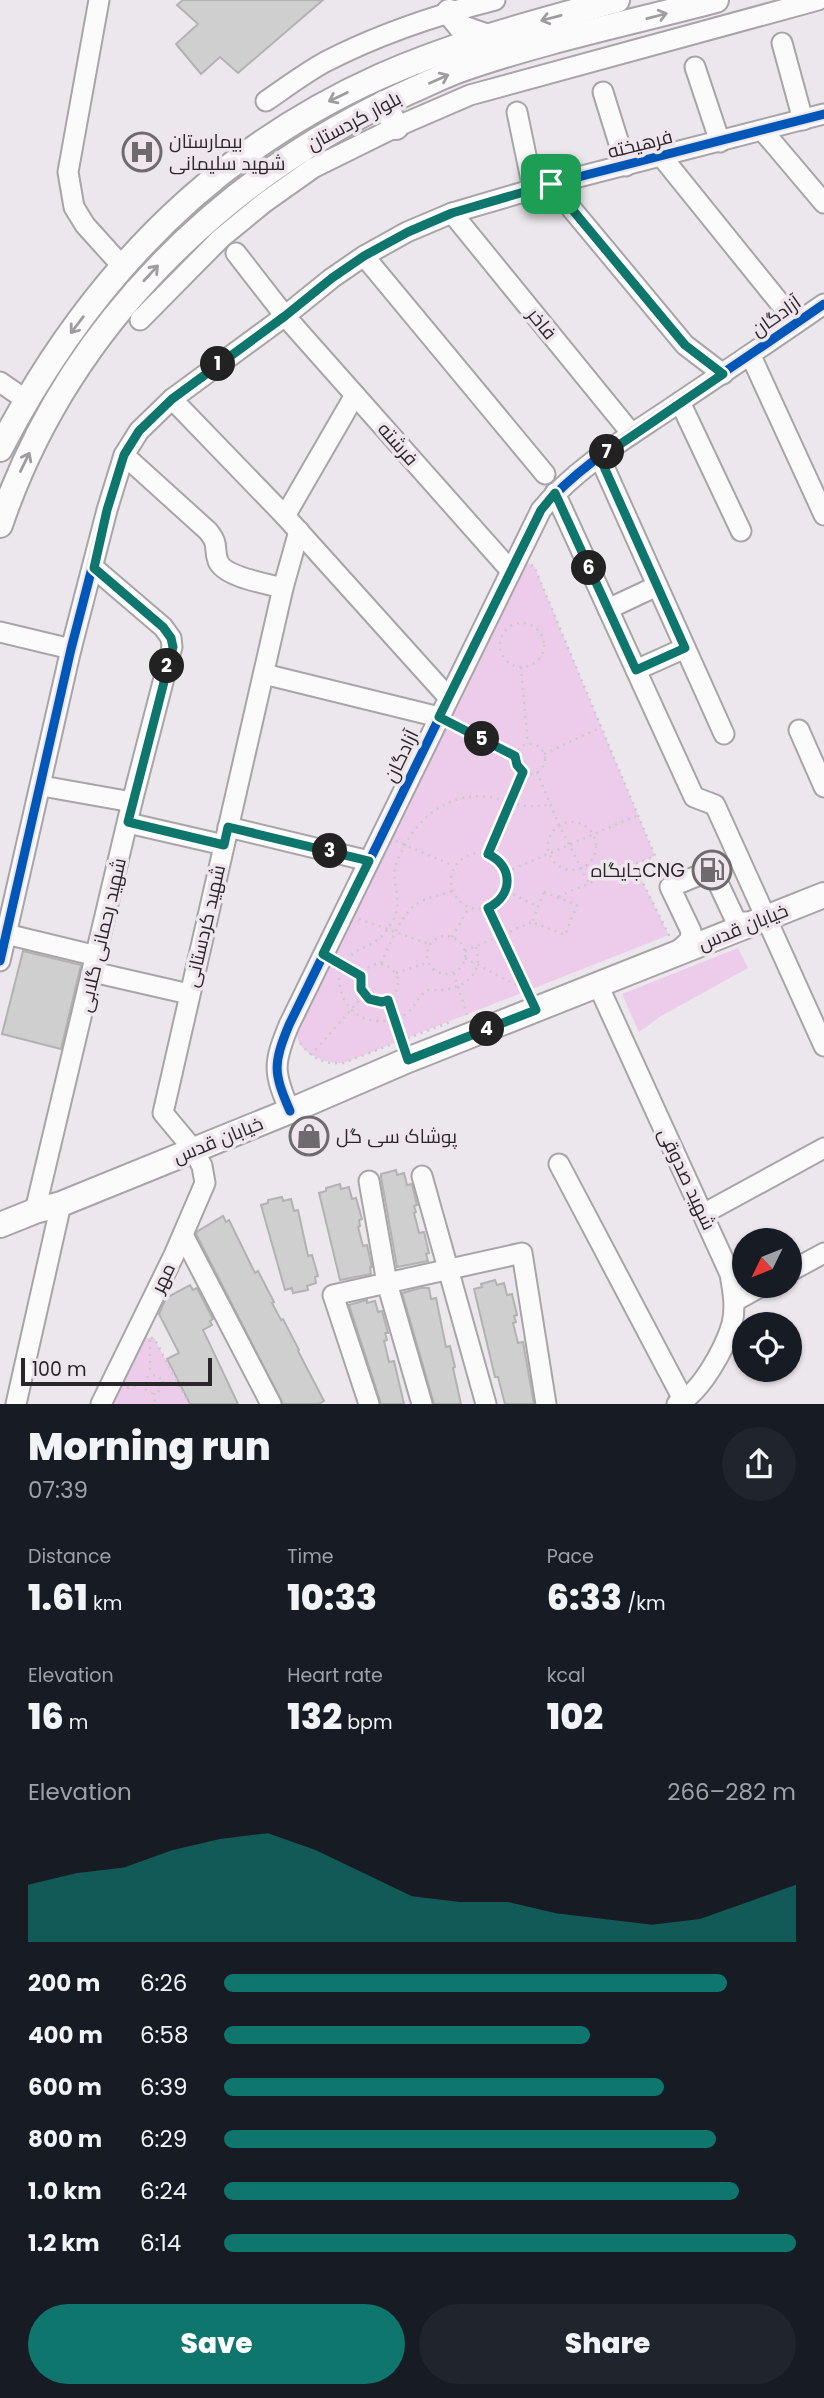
<!DOCTYPE html>
<html lang="en">
<head>
<meta charset="utf-8">
<style>
  :root { --surface:#171b24; --page:#20242c; --text:#f1f3f6; --muted:#9ea1a6; --accent:#0f766e }
  body { margin:0; font-family:Poppins,Cairo,sans-serif; background:var(--page); color:var(--text); height:100vh; display:flex; flex-direction:column; font-size:26px; white-space:nowrap }
  * { box-sizing:border-box; margin:0 }
  p { font-size:23px; color:var(--muted) }
  .icon { flex:none; width:38px; height:38px; fill:none; stroke:currentColor; stroke-width:2; stroke-linecap:round; stroke-linejoin:round }
  .map { position:relative; height:1404px; overflow:hidden }
  .side { display:flex; flex-direction:column; background:var(--surface); flex:1 }
  .side>* { flex:none }
  .needle { width:46px; rotate:227deg }
  .controls { position:absolute; left:732px; top:1228px; display:grid; gap:14px }
  .controls a { display:grid; place-items:center; width:70px; height:70px; border-radius:50%; background:var(--surface); box-shadow:0 2px 5px #0004; font-size:35px }
  .scale { position:absolute; left:21px; bottom:18px; width:191px; box-sizing:border-box; padding-left:7px; border:4px solid #2a272a; border-top:0; font-size:19px; line-height:24px; white-space:nowrap; color:#2a272a; -webkit-text-stroke:5px #eee5ed; paint-order:stroke }
  .pin { position:absolute; display:grid; place-items:center; width:60px; height:60px; color:#fff; margin:-30px; border-radius:14px; box-shadow:0 4px 10px #0006 }
  .km { position:absolute; width:35px; height:35px; margin:-18px; border-radius:50%; background:#222; color:#fff; font-size:19px; line-height:35px; text-align:center }
  .round { display:grid; place-items:center; flex:none; width:74px; height:74px; border-radius:37px; background:var(--page) }
  .summary { display:flex; align-items:center; justify-content:space-between; height:119px; padding:0 28px }
  h1 { font-size:38px; font-weight:800; line-height:52px }
  .figures { display:grid; grid-template-columns:repeat(3,1fr); gap:10px; height:119px; padding:7px 28px }
  .figures div { display:grid; align-content:center }
  .figures b { font-size:35px; font-weight:800 }
  .figures small { font-size:19px; font-weight:400 }
  .figures p { font-size:19px }
  .chart { height:196px; padding:14px 28px }
  .chart p { display:flex; justify-content:space-between }
  .chart svg { width:100%; height:126px; margin-top:7px; fill:var(--accent); opacity:.7 }
  .cta { display:flex; gap:14px; margin-top:auto; padding:14px 28px }
  .cta a { flex:1; height:80px; border-radius:42px; background:var(--accent); color:#fff; font-size:28px; font-weight:800; line-height:80px; text-align:center }
  .cta a+a { background:var(--page); color:var(--text) }
  ul { padding:0 28px; list-style:none; font-size:23px }
  li { display:grid; grid-template-columns:112px 84px 1fr; align-items:center; height:52px }
  li i { height:18px; border-radius:9px; background:var(--accent) }
  .map>svg:first-child { display:block }
</style>
</head>
<body>
<div class="map">
<svg width="824" height="1404" viewBox="0 0 824 1404">
  <rect width="100%" height="100%" fill="#ece7ec"/>
  <g fill="#eccbeb">
    <path d="M524 562 534 566 655 856 634 865 669 935 343 1063C330 1064 308 1057 300 1044 297 1039 297 1032 296 1026Z"/>
    <path d="M738 948 748 968 661 1016 639 1032 622 994Z"/>
    <path d="M145 1338H154L189 1404H113Z"/>
  </g>
  <g fill="#cfcfd0" stroke="#b2b2b3" stroke-width="2">
    <path d="M183 0H323L238 73 220 57 201 74 176 44 198 24 177 5Z"/>
    <path d="M23 951 81 965 61 1049 2 1034Z"/>
    <path d="M396 1170 397 1175 404 1173 407 1185 412 1184 417 1205 414 1206 416 1212 414 1213 419 1233 424 1232 429 1253 426 1254 428 1261 397 1267 381 1177V1174Z"/>
    <path d="M340 1184 341 1189 349 1187 352 1199 356 1198 362 1219 359 1220 360 1226 358 1227 363 1246 367 1245 372 1267H370L371 1274 340 1280 319 1193 326 1191V1188Z"/>
    <path d="M282 1197 283 1201 291 1199 294 1211 298 1210 308 1256 312 1255 318 1276 315 1277 316 1283 307 1286 308 1290 293 1293 292 1288 285 1290 261 1205 268 1203V1200Z"/>
    <path d="M223 1216 226 1222 229 1220 255 1273 258 1271 274 1302 272 1303 281 1320 283 1319 299 1350 298 1351 324 1401 319 1404H283L196 1234 198 1231Z"/>
    <path d="M495 1280 497 1285 504 1283 507 1295 512 1294 517 1315 514 1316 516 1322 513 1323 518 1343 523 1342 534 1404H505L498 1377H495L474 1289 482 1287 481 1284Z"/>
    <path d="M190 1285 193 1290 197 1288 213 1319 210 1321 212 1325 203 1330 238 1404H190L167 1359 179 1353 159 1314 166 1298Z"/>
    <path d="M421 1288H429L431 1299 436 1298 446 1347 450 1346 455 1367 453 1368 461 1404H434L402 1293Z"/>
    <path d="M367 1300V1303L375 1301 378 1312 382 1311 388 1333H385L387 1340 384 1341 389 1362 394 1361 404 1404H381L349 1305Z"/>
  </g>
  <g fill="none" stroke-linecap="round" stroke-linejoin="round">
    <defs>
      <g id="minor">
        <path d="M99 0 68 172 74 207 85 225 122 266"/>
        <path d="M782 43 803 120"/>
        <path d="M695 67 720 142"/>
        <path d="M603 92 626 166"/>
        <path d="M266 101C285 88 305 73 325 62 379 34 436 15 495 0"/>
        <path d="M517 112 533 189"/>
        <path d="M763 131 824 203"/>
        <path d="M662 157 796 323"/>
        <path d="M551 184 685 345 723 374"/>
        <path d="M452 213 632 434"/>
        <path d="M236 253 285 316 511 571"/>
        <path d="M364 256 545 474"/>
        <path d="M140 320 221 238 265 202 313 168 396 127 470 95 818 0"/>
        <path d="M751 356 824 515"/>
        <path d="M0 382 26 400"/>
        <path d="M172 399 285 516 448 697"/>
        <path d="M680 402 741 531"/>
        <path d="M124 455 208 531C220 546 213 547 218 561 224 577 268 584 283 588"/>
        <path d="M600 458 724 734"/>
        <path d="M555 493 694 797 715 805 824 1046"/>
        <path d="M285 516 355 395"/>
        <path d="M608 609 657 586"/>
        <path d="M0 632 71 649"/>
        <path d="M636 670 685 648"/>
        <path d="M264 674 439 717"/>
        <path d="M799 730 824 787"/>
        <path d="M42 786 132 802"/>
        <path d="M128 823 224 845"/>
        <path d="M228 827 369 861"/>
        <path d="M6 934 97 956"/>
        <path d="M676 953 690 940 691 931 670 887 712 870 735 919 740 922H756"/>
        <path d="M0 961 71 649 107 510 124 455 139 431 172 399 285 316 332 278 364 256 407 232 452 213 551 184 824 114"/>
        <path d="M93 972 189 994"/>
        <path d="M598 985 730 1274C733 1291 736 1307 732 1324 725 1348 701 1393 677 1404"/>
        <path d="M290 1111C273 1072 273 1064 289 1025L541 510C575 469 623 440 668 410 720 375 772 340 824 304"/>
        <path d="M559 1164 684 1401"/>
        <path d="M422 1176 486 1404"/>
        <path d="M369 1181 387 1283 422 1404"/>
        <path d="M35 1211 132 802 172 647 171 638 163 627 94 568"/>
        <path d="M703 1214 824 1148"/>
        <path d="M183 1235 271 1404"/>
        <path d="M789 1272 824 1253"/>
        <path d="M735 1301 762 1286"/>
        <path d="M16 1404 61 1204"/>
        <path d="M101 1404 174 1255 205 1183 202 1166 193 1149 163 1113 283 588 299 531"/>
        <path d="M369 1404 333 1295 522 1253 546 1404"/>
      </g>
      <g id="major">
        <path d="M449 12 462 28 485 36"/>
        <path d="M384 103 396 127"/>
        <path d="M0 449C85 284 208 154 379 77 455 43 537 22 617 0"/>
        <path d="M0 525C67 327 224 174 413 90 429 83 445 75 462 69 542 41 633 22 716 0"/>
        <path d="M0 1225 35 1211 61 1204 290 1111 408 1060 824 895"/>
      </g>
    </defs>
    <use href="#minor" stroke="#a8a4a8" stroke-width="23"/>
    <use href="#major" stroke="#a8a4a8" stroke-width="28"/>
    <g stroke="#cbc9cb" stroke-width="2.5" stroke-dasharray="2 5" stroke-linecap="butt">
      <path d="M531 565 534 566 655 856 557 897"/>
      <circle cx="522" cy="645" r="22"/>
      <path d="M521 667 528 744"/>
      <path d="M452 723 515 756"/>
      <circle cx="530" cy="759" r="15"/>
      <path d="M544 754 601 727"/>
      <path d="M537 772 559 825 589 883"/>
      <circle cx="572" cy="846" r="24"/>
      <path d="M396 841 454 866"/>
      <circle cx="479" cy="881" r="28"/>
      <path d="M488 854 522 774"/>
      <path d="M634 865 669 935 667 936"/>
      <path d="M506 872 638 815"/>
      <path d="M507 891 538 907"/>
      <path d="M544 892 577 905 565 935 532 922Z"/>
      <path d="M488 909 528 992"/>
      <path d="M359 919 429 944"/>
      <circle cx="446" cy="955" r="19"/>
      <path d="M452 937 468 909"/>
      <path d="M476 947C486 979 455 993 427 990 417 997 415 1009 404 1015 370 1032 338 1012 339 974 343 966 348 958 355 952 359 949 365 948 369 945 381 939 392 926 396 913 401 897 391 881 396 865 409 826 443 791 488 797 515 800 519 811 551 804"/>
      <path d="M465 951 532 922"/>
      <path d="M465 958 527 991"/>
      <path d="M337 962 361 976"/>
      <path d="M381 963C390 945 399 918 415 905 424 898 441 895 452 891"/>
      <circle cx="379" cy="983" r="19"/>
      <path d="M396 973 426 963"/>
      <path d="M454 973 467 1015"/>
      <path d="M388 1000 400 1040"/>
      <path d="M300 1043C312 1058 324 1065 343 1063L453 1021"/>
      <path d="M311 1055 364 995"/>
      <path d="M151 1338H154L189 1404"/>
      <path d="M150 1340V1375"/>
      <circle cx="153" cy="1384" r="9"/>
      <path d="M162 1382 179 1384"/>
      <path d="M127 1388 144 1384"/>
      <path d="M154 1393 155 1404"/>
    </g>
    <use href="#minor" stroke="#fcfbfc" stroke-width="19"/>
    <use href="#major" stroke="#fcfbfc" stroke-width="24"/>
    <defs>
      <g id="cycleway">
        <path d="M0 961 71 649 107 510 124 455 139 431 172 399 285 316 332 278 364 256 407 232 452 213 551 184 824 114"/>
        <path d="M290 1111C273 1072 273 1064 289 1025L541 510C575 469 623 440 668 410 720 375 772 340 824 304"/>
      </g>
    </defs>
    <use href="#cycleway" stroke="#eee5ed" stroke-width="13"/>
    <use href="#cycleway" stroke="#0057b8" stroke-width="9"/>
  </g>
  <defs><path id="oneway-shaft" d="M-6 0H5M1.5-3L5.5 0L1.5 3" fill="none" stroke-width="1.6" stroke-linecap="round" stroke-linejoin="round" transform="scale(1.75)"/></defs>
  <g stroke="#9e9c9e">
    <use href="#oneway-shaft" transform="translate(657 16) rotate(-15)"/>
    <use href="#oneway-shaft" transform="translate(551 18) rotate(165)"/>
    <use href="#oneway-shaft" transform="translate(439 79) rotate(-24)"/>
    <use href="#oneway-shaft" transform="translate(338 97) rotate(154)"/>
    <use href="#oneway-shaft" transform="translate(151 273) rotate(-47)"/>
    <use href="#oneway-shaft" transform="translate(77 325) rotate(127)"/>
    <use href="#oneway-shaft" transform="translate(25 462) rotate(-64)"/>
  </g>
  <g fill="none" stroke-linecap="round" stroke-linejoin="round">
    <defs>
      <path id="route" d="M551 184 685 345 723 374 600 458 685 648 636 670 555 493 541 510 439 717 515 756 517 765 523 772 488 854C514 867 513 895 488 908L536 1010 408 1060 388 1000 382 1002 369 999 361 989V976L323 954 369 861 228 827 224 845 128 822 173 647 171 638 163 627 94 568 107 510 124 455 139 431 172 399 285 316 332 278 364 256 408 232 452 213Z"/>
    </defs>
    <use href="#route" stroke="#fff" stroke-width="14"/>
    <use href="#route" stroke="#0f766e" stroke-width="9"/>
  </g>
  <defs>
    <symbol id="hospital-ring" viewBox="-11 -11 22 22"><circle r="9.5" fill="#eee5ed" stroke="#6e6a6e" stroke-width="1.5"/><path d="M-5-5h3v3.5h4V-5h3V5h-3V1.5h-4V5h-3Z" fill="#6e6a6e"/></symbol>
    <symbol id="fuel-ring" viewBox="-11 -11 22 22"><circle r="9.5" fill="#eee5ed" stroke="#6e6a6e" stroke-width="1.5"/><path d="M-5.5-6h7V0h2V4h1.3V-2.5L3-4.5l.8-.8L6-3V5H2.5V1h-1V6h-7ZM-4.2-4.7v3.2H.2V-4.7Z" fill="#6e6a6e"/></symbol>
    <symbol id="shop-ring" viewBox="-11 -11 22 22"><circle r="9.5" fill="#eee5ed" stroke="#6e6a6e" stroke-width="1.5"/><path d="M-5-2.5h2.3a2.7 3.5 0 0 1 5.4 0H5L5.5 6h-11ZM-1.5-2.5h3a1.5 2.3 0 0 0-3 0Z" fill="#6e6a6e"/></symbol>
  </defs>
  <g fill-rule="evenodd">
    <use href="#hospital-ring" x="120" y="130" width="44" height="44"/>
    <use href="#fuel-ring" x="690" y="848" width="44" height="44"/>
    <use href="#shop-ring" x="287" y="1114" width="44" height="44"/>
  </g>
  <g text-anchor="middle" dominant-baseline="central" stroke-width="7" stroke-linejoin="round" paint-order="stroke">
    <g font-size="19" fill="#2a272a" stroke="#eee5ed">
      <text transform="translate(354 121) rotate(-28)">بلوار کردستان</text>
      <text transform="translate(640 144) rotate(-14)">فرهیخته</text>
      <text transform="translate(776 316) rotate(-35)">آزادگان</text>
      <text transform="translate(542 324) rotate(51)">فاخر</text>
      <text transform="translate(398 444) rotate(49)">فرشته</text>
      <text transform="translate(401 756) rotate(-64)">آزادگان</text>
      <text transform="translate(205 926) rotate(-77)">شهید کردستانی</text>
      <text transform="translate(743 927) rotate(-22)">خیابان قدس</text>
      <text transform="translate(102 935) rotate(-77)">شهید رحمانی گلابی</text>
      <text transform="translate(218 1140) rotate(-22)">خیابان قدس</text>
      <text transform="translate(687 1179) rotate(65)">شهید صدوقی</text>
      <text transform="translate(163 1278) rotate(-64)">مهر</text>
    </g>
    <g font-size="19" fill="#2a272a" stroke="#eee5ed" text-anchor="start">
      <text x="169" y="141">بیمارستان<tspan x="169" dy="22">شهید سلیمانی</tspan></text>
      <text x="685" y="870" text-anchor="end">جایگاهCNG</text>
      <text x="336" y="1136">پوشاک سی گل</text>
    </g>
  </g>
</svg>
<div class="controls">
<a><svg class="needle" viewBox="-14 -14 28 28"><path d="M0-13l5 13h-10z" fill="#e53935"/><path d="M0 13l5-13h-10z" fill="#9ea1a6"/></svg></a>
<a><svg class="icon" aria-label="locate" viewBox="0 0 24 24"><circle cx="12" cy="12" r="6"/><path d="M12 2v4M12 18v4M2 12h4M18 12h4"/></svg></a>
</div>
<div class="scale">100 m</div>
<div class="pin" style="left:551px;top:184px;background:#1e9e55"><svg class="icon" aria-label="arrive" viewBox="0 0 24 24"><path d="M6 21V4h12l-3 4 3 4H6"/></svg></div>
<b class="km" style="left:218px;top:364px">1</b>
<b class="km" style="left:167px;top:666px">2</b>
<b class="km" style="left:330px;top:851px">3</b>
<b class="km" style="left:487px;top:1029px">4</b>
<b class="km" style="left:482px;top:739px">5</b>
<b class="km" style="left:589px;top:568px">6</b>
<b class="km" style="left:607px;top:452px">7</b>
</div>
<section class="side">
<div class="summary"><div><h1>Morning run</h1><p>07:39</p></div><a class="round"><svg class="icon" aria-label="share" viewBox="0 0 24 24"><path d="M12 15V3M7 8l5-5 5 5M5 13v7h14v-7"/></svg></a></div>
<div class="figures">
<div><p>Distance</p><b>1.61<small> km</small></b></div>
<div><p>Time</p><b>10:33</b></div>
<div><p>Pace</p><b>6:33<small> /km</small></b></div>
</div>
<div class="figures">
<div><p>Elevation</p><b>16<small> m</small></b></div>
<div><p>Heart rate</p><b>132<small> bpm</small></b></div>
<div><p>kcal</p><b>102</b></div>
</div>
<div class="chart"><p><span>Elevation</span>266–282 m</p>
<svg viewBox="0 0 160 44" preserveAspectRatio="none"><path d="M0 44V24L10 20L20 18L30 12L40 8L50 6L60 12L70 20L80 28L90 30L100 30L110 34L120 36L130 38L140 36L150 30L160 24V44z"/></svg>
</div>
<ul>
<li><b>200 m</b>6:26<i style="width:88%"></i></li>
<li><b>400 m</b>6:58<i style="width:64%"></i></li>
<li><b>600 m</b>6:39<i style="width:77%"></i></li>
<li><b>800 m</b>6:29<i style="width:86%"></i></li>
<li><b>1.0 km</b>6:24<i style="width:90%"></i></li>
<li><b>1.2 km</b>6:14<i style="width:100%"></i></li>
</ul>
<div class="cta"><a>Save</a><a>Share</a></div>
</section>
</body>
</html>
